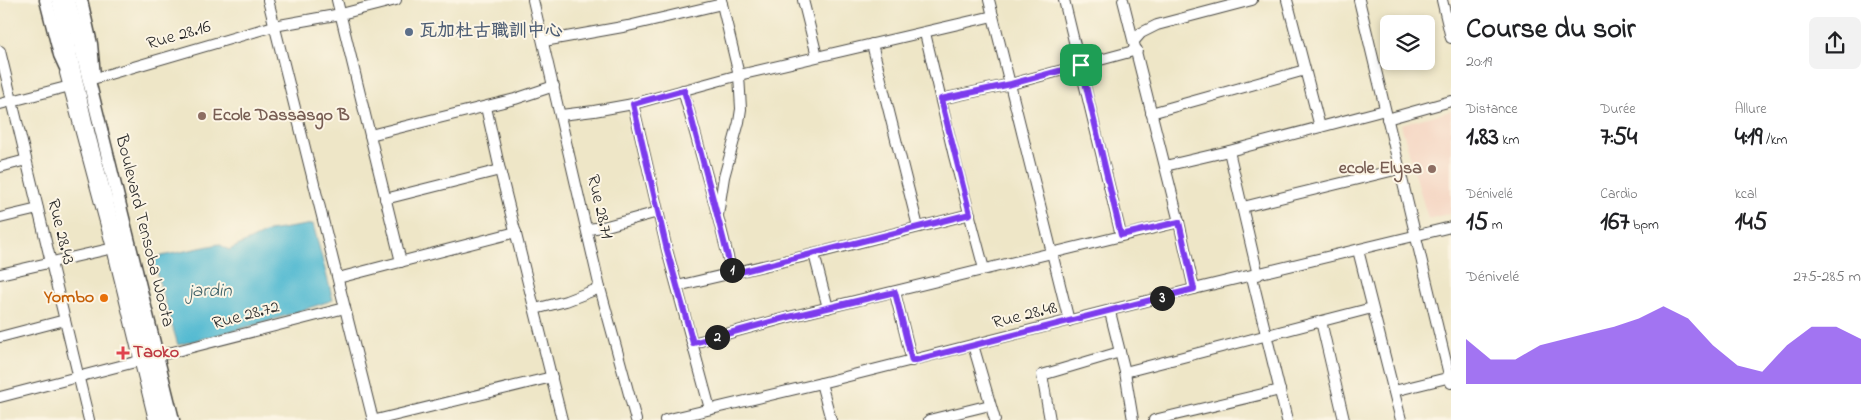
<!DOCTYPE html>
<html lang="fr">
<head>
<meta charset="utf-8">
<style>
  :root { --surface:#fff; --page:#f2f2f2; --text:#202124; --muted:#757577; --accent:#7c3aed }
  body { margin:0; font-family:"Indie Flower","LXGW WenKai TC",sans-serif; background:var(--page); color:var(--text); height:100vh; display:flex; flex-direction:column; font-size:19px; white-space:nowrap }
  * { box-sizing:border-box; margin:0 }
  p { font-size:16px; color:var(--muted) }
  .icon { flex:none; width:28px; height:28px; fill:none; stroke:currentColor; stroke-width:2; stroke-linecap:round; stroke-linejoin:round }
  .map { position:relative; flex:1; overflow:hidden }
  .side { display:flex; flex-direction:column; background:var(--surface); width:425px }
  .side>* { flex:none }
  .tools { position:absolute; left:1380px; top:15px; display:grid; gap:10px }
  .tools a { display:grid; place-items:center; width:55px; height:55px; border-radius:8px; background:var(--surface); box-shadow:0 2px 8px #0003; font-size:25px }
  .pin { position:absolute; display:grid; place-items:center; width:42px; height:42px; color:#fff; margin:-21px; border-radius:10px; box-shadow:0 2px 8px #0006 }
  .km { position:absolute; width:25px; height:25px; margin:-12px; border-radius:50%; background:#222; color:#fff; font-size:14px; line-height:25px; text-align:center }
  .round { display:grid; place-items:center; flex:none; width:52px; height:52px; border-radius:8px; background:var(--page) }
  .headline { display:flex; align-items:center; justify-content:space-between; height:85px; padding:0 15px }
  h1 { font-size:28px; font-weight:700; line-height:38px }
  .figures { display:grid; grid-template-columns:repeat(3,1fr); gap:8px; height:85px; padding:5px 15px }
  .figures div { display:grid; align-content:center }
  .figures b { font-size:25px; font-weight:700 }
  .figures small { font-size:14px; font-weight:400 }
  .figures p { font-size:14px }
  .chart { height:140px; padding:10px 15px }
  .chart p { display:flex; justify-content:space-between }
  .chart svg { width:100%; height:90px; margin-top:5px; fill:var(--accent); opacity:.7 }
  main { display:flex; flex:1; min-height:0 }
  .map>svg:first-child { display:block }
</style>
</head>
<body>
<main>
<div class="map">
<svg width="1451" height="420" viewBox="0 0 1451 420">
  <rect width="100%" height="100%" fill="#fcf5e5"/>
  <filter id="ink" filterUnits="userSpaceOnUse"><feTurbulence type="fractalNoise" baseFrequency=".02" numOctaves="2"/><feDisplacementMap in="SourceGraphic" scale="10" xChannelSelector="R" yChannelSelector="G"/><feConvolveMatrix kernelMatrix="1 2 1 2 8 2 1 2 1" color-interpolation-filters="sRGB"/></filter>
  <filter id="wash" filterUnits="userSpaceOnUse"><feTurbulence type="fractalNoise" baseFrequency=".0096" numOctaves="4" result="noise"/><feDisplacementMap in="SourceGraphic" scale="20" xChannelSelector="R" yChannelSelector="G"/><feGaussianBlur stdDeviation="1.12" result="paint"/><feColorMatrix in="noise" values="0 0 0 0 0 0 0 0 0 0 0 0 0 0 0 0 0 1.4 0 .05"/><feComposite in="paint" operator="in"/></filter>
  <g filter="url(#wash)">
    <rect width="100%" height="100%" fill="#eee6c7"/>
    <path fill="#f4d3c0" d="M1451 111V213L1428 219 1401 124Z"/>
    <path fill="#53bad1" stroke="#3f727e" d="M313 224 333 300 266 322 178 345 152 258 219 244 229 250 269 231Z"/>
  </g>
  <g filter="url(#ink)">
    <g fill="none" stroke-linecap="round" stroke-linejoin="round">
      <defs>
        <g id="minor">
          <path d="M268 0 373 420"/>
          <path d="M337 0 401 262"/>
          <path d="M533 0 600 288 636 420"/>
          <path d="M803 0 817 56"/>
          <path d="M989 0 1069 321"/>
          <path d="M1064 0 1121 235"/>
          <path d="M1123 0 1179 222 1194 289"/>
          <path d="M1287 0 1320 127"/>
          <path d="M1359 0 1451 383"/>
          <path d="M1442 0 1451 38"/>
          <path d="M925 33 954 156 984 269"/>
          <path d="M544 41 628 26 722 4"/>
          <path d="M1134 41 1141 33 1157 25 1252 0"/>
          <path d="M872 44 918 227"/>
          <path d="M0 51 89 420"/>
          <path d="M65 73 112 248 154 420"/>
          <path d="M89 80 274 26 341 14 396 0"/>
          <path d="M683 90C700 151 718 212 732 274"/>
          <path d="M941 99 1011 84 1137 50"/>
          <path d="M0 104 74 85"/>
          <path d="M633 104 667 250 710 409"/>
          <path d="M486 107 500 170 562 420"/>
          <path d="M1151 113 1305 70"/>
          <path d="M561 115 594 111 633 104 739 75 993 16"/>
          <path d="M1387 119 1451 101"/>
          <path d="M370 135 515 99 554 86"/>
          <path d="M1229 151 1258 275"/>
          <path d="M1165 166 1229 151 1385 110"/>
          <path d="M0 167 26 160"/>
          <path d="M385 199 500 170"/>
          <path d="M1243 207 1399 169"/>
          <path d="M718 215 724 177 739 122 741 109 739 75 721 0"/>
          <path d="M0 218 38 209"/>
          <path d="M588 229 603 227 658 212"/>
          <path d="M1358 250 1401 420"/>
          <path d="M814 254 828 308"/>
          <path d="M0 274 118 247"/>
          <path d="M1252 277 1287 420"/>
          <path d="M338 278 516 232"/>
          <path d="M677 286 814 254 970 214"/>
          <path d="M895 293 912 361"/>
          <path d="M535 309 566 301 600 288"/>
          <path d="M1110 312 1125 372 1133 420"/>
          <path d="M1321 321 1344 420"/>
          <path d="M0 337 65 320"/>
          <path d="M693 343 789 317 1179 222"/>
          <path d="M973 345 995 420"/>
          <path d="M157 356 345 308"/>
          <path d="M1125 372 1372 308"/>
          <path d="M821 383 831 420"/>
          <path d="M1394 391 1451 377"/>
          <path d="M0 397 147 359"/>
          <path d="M376 420 552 377"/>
          <path d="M665 420 821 383 1194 289 1451 227"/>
          <path d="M929 420 990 405"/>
          <path d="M1050 420 1042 375 1120 352"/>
          <path d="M1154 420 1280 390"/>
        </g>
        <g id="major">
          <path d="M46 0 60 55 72 81"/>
          <path d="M58 0 88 131 119 247 162 420"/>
          <path d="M69 0 173 420"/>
          <path d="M81 0 91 44 94 76"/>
        </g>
      </defs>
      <use href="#minor" stroke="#484742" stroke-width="12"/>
      <use href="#major" stroke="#484742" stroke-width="15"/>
      <use href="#minor" stroke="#fff" stroke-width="10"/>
      <use href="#major" stroke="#fff" stroke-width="12"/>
    </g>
  </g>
  <g fill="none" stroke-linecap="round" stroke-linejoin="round" filter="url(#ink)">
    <defs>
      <path id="route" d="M1081 65 1121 235 1179 222 1194 289 912 361 895 292 789 317 693 343 667 250 633 104 684 90C700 151 717 212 732 274L970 214 941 99 1011 84Z"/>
    </defs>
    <use href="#route" stroke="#fff" stroke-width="10"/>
    <use href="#route" stroke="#7c3aed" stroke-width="6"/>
  </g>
  <circle fill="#5c6f8a" stroke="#fcf5e5" stroke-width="2" cx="409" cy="32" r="5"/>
  <g fill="#8d6e63" stroke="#fcf5e5" stroke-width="2">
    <circle cx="202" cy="116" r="5"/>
    <circle cx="1432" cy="169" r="5"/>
  </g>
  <circle fill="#e8710a" stroke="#fcf5e5" stroke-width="2" cx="104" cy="298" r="5"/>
  <path fill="#e0444e" stroke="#fcf5e5" stroke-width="2" d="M120.5 345.5h5v5h5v5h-5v5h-5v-5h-5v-5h5z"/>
  <g text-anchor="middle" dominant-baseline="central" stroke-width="4" stroke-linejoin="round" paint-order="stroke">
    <g font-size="18" font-weight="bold" fill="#4e5e75" stroke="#fcf5e5" text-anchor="start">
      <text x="419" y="32">瓦加杜古職訓中心</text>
    </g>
    <g font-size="18" fill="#2b2b2b" stroke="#fcf5e5">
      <text transform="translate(179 36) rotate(-16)">Rue 28.16</text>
      <text transform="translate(599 207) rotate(77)">Rue 28.71</text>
      <text transform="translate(144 231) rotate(76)">Boulevard Tensoba Woota</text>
      <text transform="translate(60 232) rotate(76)">Rue 28.43</text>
      <text transform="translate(246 316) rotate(-15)">Rue 28.72</text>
      <text transform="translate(1025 316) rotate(-14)">Rue 28.48</text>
    </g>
    <g font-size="18" font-weight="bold" fill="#785e54" stroke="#fcf5e5" text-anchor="start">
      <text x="212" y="116">Ecole Dassasgo B</text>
      <text x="1422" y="169" text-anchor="end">ecole Elysa</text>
    </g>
    <g font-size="18" font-weight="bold" fill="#c56008" stroke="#fcf5e5" text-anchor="end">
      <text x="94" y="298">Yombo</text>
    </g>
    <g font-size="18" font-weight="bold" fill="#be3a42" stroke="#fcf5e5" text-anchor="start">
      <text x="133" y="353">Taoko</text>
    </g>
    <g font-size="19" font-style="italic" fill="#395d65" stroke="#fcf5e5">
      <text x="210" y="291">jardin</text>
    </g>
  </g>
</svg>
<div class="tools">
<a><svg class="icon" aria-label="layers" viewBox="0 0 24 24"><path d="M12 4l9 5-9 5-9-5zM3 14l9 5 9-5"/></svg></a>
</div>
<div class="pin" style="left:1081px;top:65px;background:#1e9e55"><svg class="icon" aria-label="arrive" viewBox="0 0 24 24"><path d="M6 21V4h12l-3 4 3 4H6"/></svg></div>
<b class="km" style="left:732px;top:270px">1</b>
<b class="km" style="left:717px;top:337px">2</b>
<b class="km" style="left:1162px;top:298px">3</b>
</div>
<section class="side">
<div class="headline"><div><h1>Course du soir</h1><p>20:19</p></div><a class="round"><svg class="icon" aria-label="share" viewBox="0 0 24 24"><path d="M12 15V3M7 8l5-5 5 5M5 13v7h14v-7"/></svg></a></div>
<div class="figures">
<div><p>Distance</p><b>1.83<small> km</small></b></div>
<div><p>Durée</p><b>7:54</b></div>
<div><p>Allure</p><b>4:19<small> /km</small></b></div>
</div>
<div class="figures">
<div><p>Dénivelé</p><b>15<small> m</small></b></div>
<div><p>Cardio</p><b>167<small> bpm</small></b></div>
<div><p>kcal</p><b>145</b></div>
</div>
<div class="chart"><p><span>Dénivelé</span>275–285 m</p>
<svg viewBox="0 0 160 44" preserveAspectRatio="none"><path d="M0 44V22L10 32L20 32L30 25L40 22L50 19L60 16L70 12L80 6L90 12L100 25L110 35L120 38L130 25L140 16L150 16L160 22V44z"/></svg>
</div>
</section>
</main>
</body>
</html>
